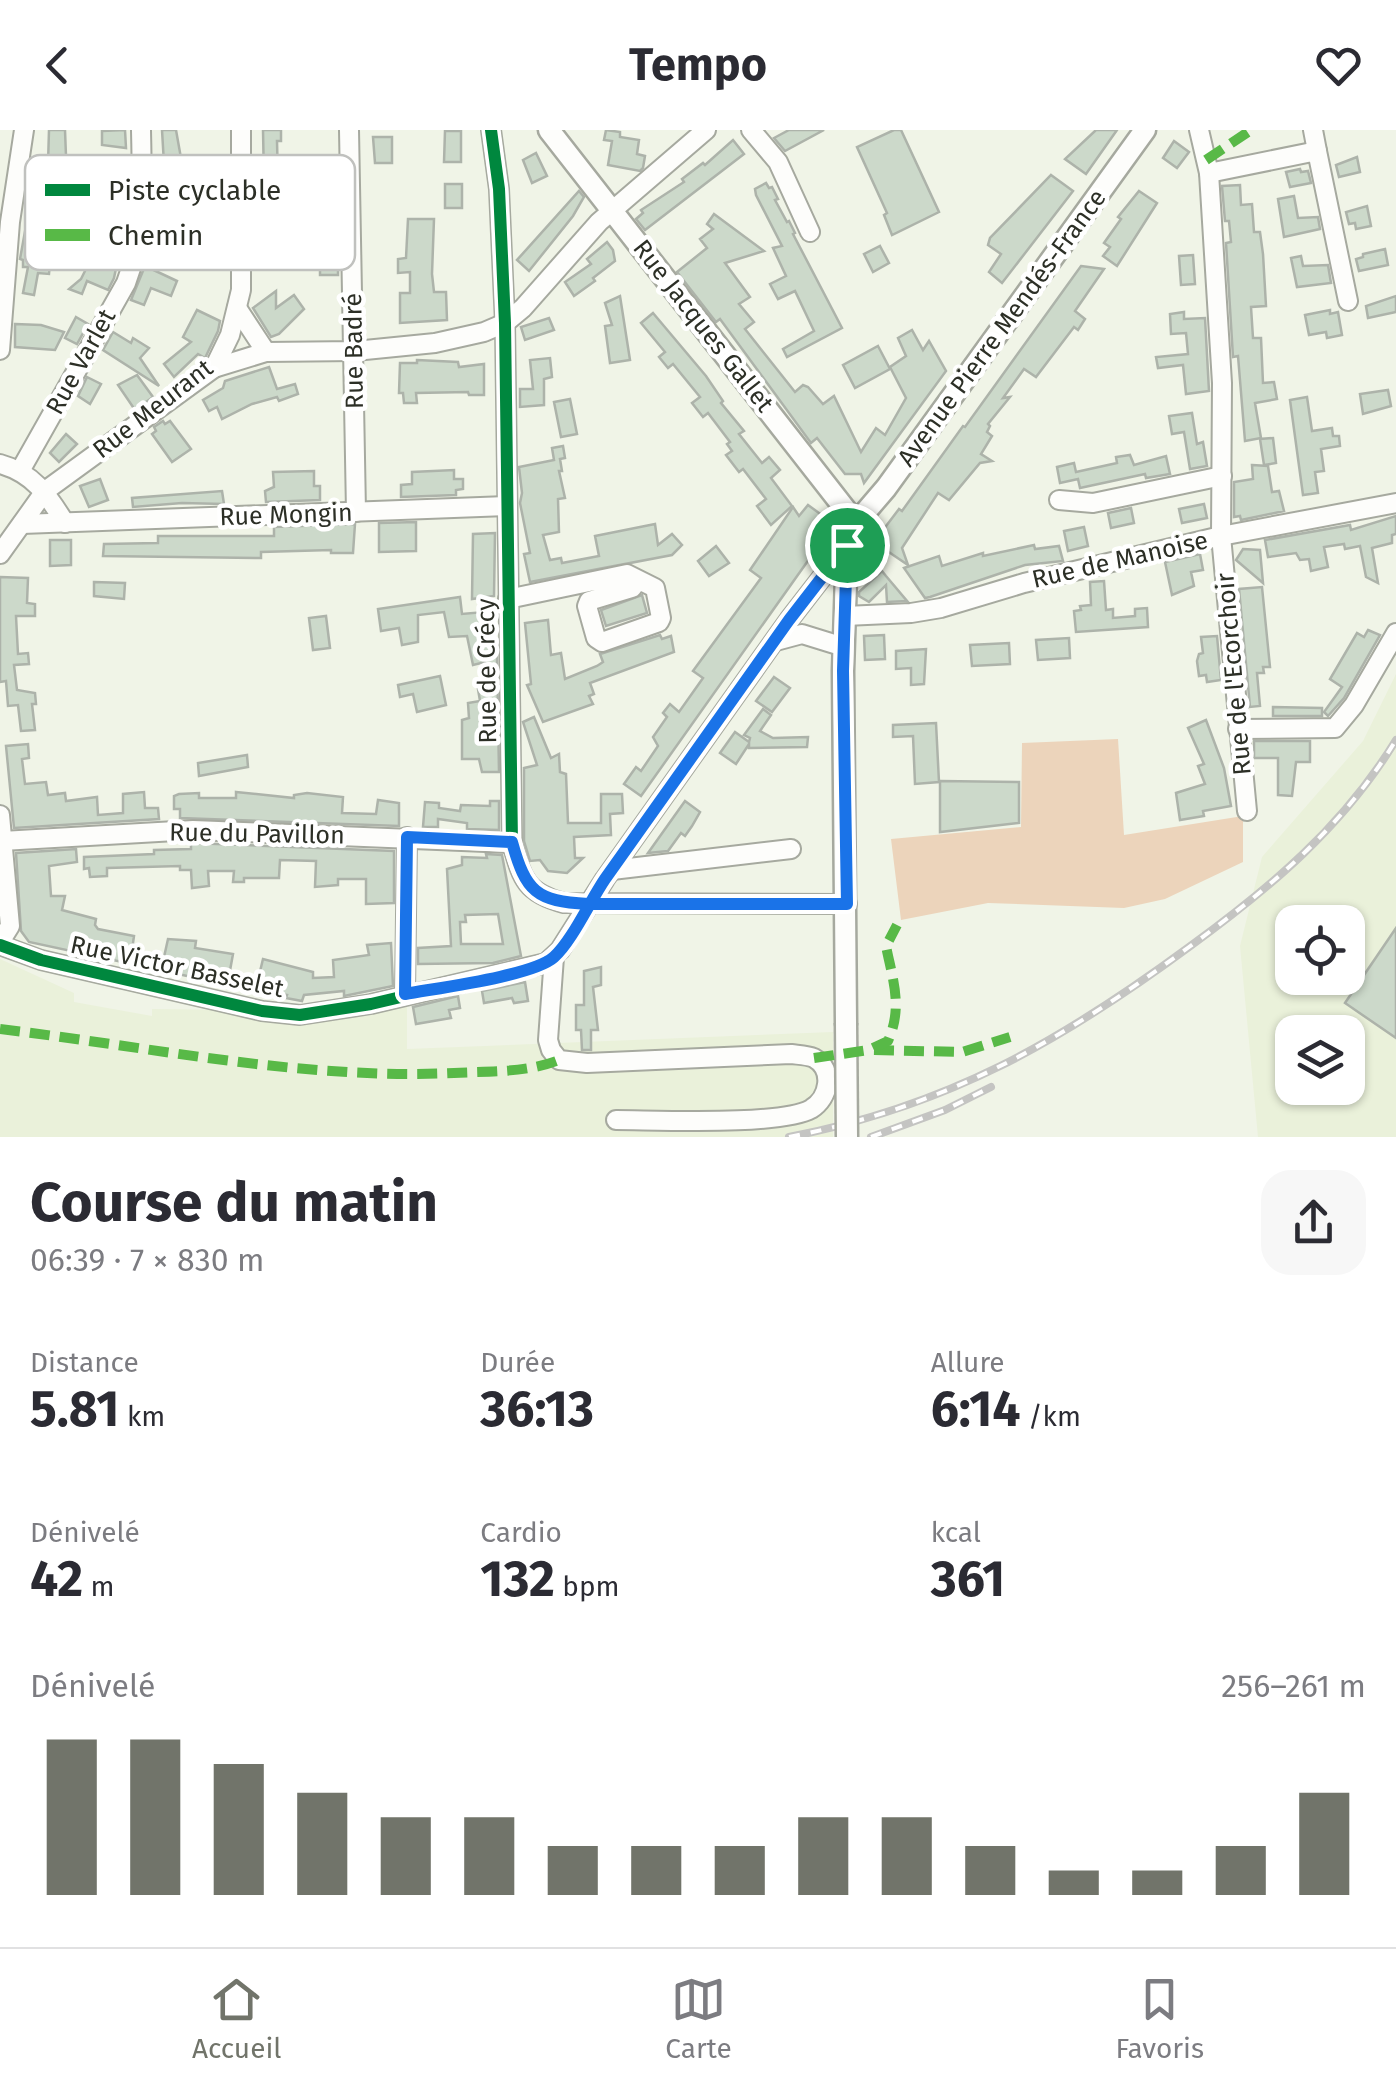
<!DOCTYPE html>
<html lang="fr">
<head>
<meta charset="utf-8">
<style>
  :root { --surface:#fff; --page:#f7f7f7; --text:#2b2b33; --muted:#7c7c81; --line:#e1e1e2; --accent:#71746a }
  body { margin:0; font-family:"Fira Sans",sans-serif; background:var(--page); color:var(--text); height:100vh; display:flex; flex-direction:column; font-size:38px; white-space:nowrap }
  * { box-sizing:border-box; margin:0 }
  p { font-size:32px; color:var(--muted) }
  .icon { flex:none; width:55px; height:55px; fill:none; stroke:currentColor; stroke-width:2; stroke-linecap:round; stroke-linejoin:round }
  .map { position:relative; height:1007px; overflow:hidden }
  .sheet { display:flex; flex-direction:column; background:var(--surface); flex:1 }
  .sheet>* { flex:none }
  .buttons { position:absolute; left:1275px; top:775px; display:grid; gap:20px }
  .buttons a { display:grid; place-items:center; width:90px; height:90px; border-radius:20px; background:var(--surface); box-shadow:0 2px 8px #0004; font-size:50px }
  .pin { position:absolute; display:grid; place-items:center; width:85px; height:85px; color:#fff; margin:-42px; border:5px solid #fff; border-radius:50%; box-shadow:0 2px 10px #0007 }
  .round { display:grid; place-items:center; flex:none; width:105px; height:105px; border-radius:30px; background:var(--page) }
  .headline { display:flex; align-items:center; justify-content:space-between; height:170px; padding:0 30px }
  h1 { font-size:55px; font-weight:700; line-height:75px }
  .stats { display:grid; grid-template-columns:repeat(3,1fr); gap:15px; height:170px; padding:10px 30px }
  .stats div { display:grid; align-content:center }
  .stats b { font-size:50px; font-weight:700 }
  .stats small { font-size:28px; font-weight:400 }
  .stats p { font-size:28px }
  .chart { height:280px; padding:20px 30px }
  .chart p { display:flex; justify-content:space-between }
  .chart svg { width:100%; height:180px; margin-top:10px; stroke:var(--accent); stroke-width:6 }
  header { display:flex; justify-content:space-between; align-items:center; height:130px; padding:0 30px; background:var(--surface); font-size:45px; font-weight:700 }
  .menu { display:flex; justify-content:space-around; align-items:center; height:140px; border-top:2px solid var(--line); background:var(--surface); font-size:28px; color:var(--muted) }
  .menu a { display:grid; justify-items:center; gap:5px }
  .menu .on { color:var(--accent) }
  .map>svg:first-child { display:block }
</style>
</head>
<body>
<header><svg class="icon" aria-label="back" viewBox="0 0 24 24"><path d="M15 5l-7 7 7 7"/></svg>Tempo<svg class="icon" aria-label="heart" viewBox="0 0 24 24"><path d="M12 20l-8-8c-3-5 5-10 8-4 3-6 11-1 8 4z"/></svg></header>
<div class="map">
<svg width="1396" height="1007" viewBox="0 0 1396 1007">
  <rect width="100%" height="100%" fill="#f0f4e7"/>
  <g fill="#eaf1da" fill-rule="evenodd">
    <path d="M1396 544V1007H1258L1240 816 1262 727 1363 611ZM1292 792H1348V848H1292ZM1292 902H1348V958H1292Z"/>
    <path d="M0 829 74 863V872L152 886V879L238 880 288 892 407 875V919L833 902V1007H0Z"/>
  </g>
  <path fill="#ecd4bb" d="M1118 609 1124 705 1243 686V732L1165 769 1124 778 988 773 901 790 891 709 1021 697 1022 613Z"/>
  <g fill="#ccd9ca" stroke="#adb3aa" stroke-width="2.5" fill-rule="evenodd">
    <path d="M49 0H65L67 52H80L79 64 62 63V67H43L42 34H48Z"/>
    <path d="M125 0 126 18 102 15V1Z"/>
    <path d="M162 0H176L181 28 182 89 164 90 161 81 166 68Z"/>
    <path d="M263 0H281V11H277L278 51H264Z"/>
    <path d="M606 0 620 2V7L639 10 637 24 645 26 643 38 640 41 608 35 612 11 604 10Z"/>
    <path d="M789 0H824L785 21 774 8Z"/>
    <path d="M894 0H901L939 82 892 105 884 85 887 83 857 17Z"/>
    <path d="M1096 0H1117L1086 44 1065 29Z"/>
    <path d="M445 1H461V32H444Z"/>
    <path d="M373 7H392V33H375Z"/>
    <path d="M733 10 744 24 645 100 636 89 643 83 641 80 684 52 682 49 703 33 705 35Z"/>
    <path d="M1174 11 1189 22 1177 38 1163 28Z"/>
    <path d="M536 23 547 46 532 53 523 30Z"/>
    <path d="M1357 27 1360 42 1339 47 1336 35Z"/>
    <path d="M1300 39 1301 42 1308 41 1311 53 1290 57 1286 42Z"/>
    <path d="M1051 45 1073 61 1002 153 989 142 1001 124 988 115 990 108Z"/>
    <path d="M766 53 769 58 772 57 778 69 775 70 787 92 789 91 795 103 793 104 842 198 787 227 783 219 814 201 795 161 778 169 770 154 786 146 773 118 782 116 756 65 755 59Z"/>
    <rect x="445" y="54" width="17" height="24"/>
    <path d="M1240 55 1241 75 1252 74 1254 102H1260L1263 124 1266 176 1251 177 1253 208H1261L1263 253 1274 252 1277 269 1255 273 1261 308 1245 311 1238 226 1233 227 1226 113 1231 112 1229 91H1225L1222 56Z"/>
    <path d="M579 61 584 67 573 86 529 141 517 130Z"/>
    <path d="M1139 61 1157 73 1117 136 1103 126 1110 117 1104 113 1121 89 1118 87Z"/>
    <path d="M1294 66 1298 88 1318 87 1320 99 1284 107 1278 69Z"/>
    <path d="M1367 76 1371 96 1356 99 1355 93 1349 94 1346 82Z"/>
    <path d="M714 84 764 121 725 133 750 167 739 174 754 192 745 199 795 262 803 255 808 257 823 274 834 266 861 322 876 298 885 305 906 268 890 237 906 226 898 208 912 200 923 220 929 211 946 241 864 353 861 344H845L817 308 811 313 720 189 716 192 677 142 707 118 700 109 713 99 707 94Z"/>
    <path d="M408 89H434L432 144 434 162H446L447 190 400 193V163H410V142L398 143V129L406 128Z"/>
    <path d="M26 96 53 100 49 144 38 143 34 165 23 163 28 137H23V130L20 129Z"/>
    <path d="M607 112 613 120 615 131 593 148 595 151 574 166 565 152 591 134 587 129Z"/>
    <path d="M98 115 119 124 114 148 108 160 87 151 82 164 69 159 81 149Z"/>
    <path d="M880 116 889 133 873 142 864 124Z"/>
    <path d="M1385 119 1388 135 1359 141 1356 129 1363 127V124Z"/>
    <rect x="320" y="123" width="18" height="22"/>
    <path d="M1193 125 1195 154 1181 155 1179 126Z"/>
    <path d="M1301 126 1303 136 1328 135 1331 153 1297 157 1291 128Z"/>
    <path d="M145 136 177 151 171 166 151 158 144 175 131 170Z"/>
    <path d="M1081 136 1104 139 1075 181 1085 189 1078 200 1074 197 1036 247 1024 239 1003 268 1010 267 988 294 990 296 987 302 992 306 981 324 992 331 980 333 949 370 938 363 902 418 908 435 877 414 883 406 880 404 899 379 902 381 963 296 965 297Z"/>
    <path d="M276 161V178L294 165 304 179 279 204 271 207 253 178Z"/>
    <path d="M620 166 630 230 610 233 605 196 612 195 605 173Z"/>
    <path d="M1396 166V182L1368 188 1366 176Z"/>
    <path d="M197 180 220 191 218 201 205 228 198 224 174 247 164 234 191 212 183 207Z"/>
    <path d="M1330 180V184L1338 182 1342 205 1327 208 1326 202 1309 205 1305 185Z"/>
    <path d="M1184 182V189L1205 188 1209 261 1186 264 1183 235 1158 238 1156 227 1188 224 1186 203 1171 204 1170 184Z"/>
    <path d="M653 183 706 246 723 271 721 273 744 301 739 304 762 333 769 327 780 340 771 348 792 376 771 395 757 376 766 369 743 339 739 342 726 325 732 321 727 314 730 312 708 283 703 287 692 273 700 267 673 234 668 238 659 227 665 222 641 193Z"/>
    <path d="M76 187 88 194 77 214 65 208Z"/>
    <path d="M549 188 554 200 525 210 521 197Z"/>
    <path d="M15 194 41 195 64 202 55 220 15 217Z"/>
    <path d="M113 202 131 213 133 208 149 218 140 228 159 256 103 220Z"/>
    <path d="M878 216 890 239 855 258 843 235Z"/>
    <path d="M550 228 552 247 544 249V275L520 277V259H533L530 230Z"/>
    <path d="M417 230 458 232 459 237 484 234V265H469L468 262 416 263 417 273H404L403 263H399L400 233H417Z"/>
    <path d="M269 237 277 259 295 254 298 264 279 271 277 267 252 274 222 289 217 277 209 281 203 270 223 258 225 251Z"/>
    <path d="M137 245 153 267 135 280 118 255Z"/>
    <path d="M87 247 101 254 90 274 78 266Z"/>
    <path d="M1388 260 1391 276 1363 284 1360 264Z"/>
    <path d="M1307 267 1312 301 1332 298 1333 306H1339L1340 316 1321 319 1324 341 1315 342 1318 363 1303 365 1290 270Z"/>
    <path d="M570 269 577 304 561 307 554 272Z"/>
    <path d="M1192 283 1197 314 1203 312 1207 336 1190 339 1184 302 1172 304 1169 286Z"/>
    <path d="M163 291 165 294 170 291 191 319 172 332 152 304 156 301 154 297Z"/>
    <path d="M66 304 77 314 59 332 50 323Z"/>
    <path d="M1273 308 1276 333 1264 335 1260 309Z"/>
    <path d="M563 316 565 328 560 329 562 341H559L565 368 558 369 559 402 543 405 550 430 561 428 562 433 599 426 595 406 655 394 658 415 672 404 682 415 672 425 530 452 524 424 530 423 520 373 522 363 519 337 554 330 552 318Z"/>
    <path d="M1130 325 1134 335 1166 326 1170 344 1146 348 1145 344 1080 358 1078 349 1060 353 1057 337 1074 333 1076 342 1117 333 1116 327Z"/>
    <path d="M1252 335 1268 336 1272 362 1279 361 1284 381 1241 390 1240 386 1234 387V352L1253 349Z"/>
    <path d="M454 340V349H463V359L456 360V365L401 367V355L412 354V342Z"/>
    <path d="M314 341V356H320V370L266 372 265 361 274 357 273 342Z"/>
    <path d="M100 349 108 370 89 377 80 356Z"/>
    <path d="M222 361 224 374 182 373 133 377 132 368Z"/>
    <path d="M1204 374 1207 388 1182 393 1179 379Z"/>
    <path d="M808 375 834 394 641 666 624 654 636 637 641 641 658 616 653 607 667 587 663 583 670 574 679 582 703 548 693 541 761 448 750 440 793 377 799 386Z"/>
    <path d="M1131 378 1134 393 1111 398 1108 383Z"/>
    <path d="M1396 386V404L1392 405V413L1372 418 1378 453 1366 447 1360 416 1345 419 1344 414 1324 417 1328 437 1311 441 1309 429 1300 430 1296 423 1268 427 1265 410 1350 395 1351 400Z"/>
    <path d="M416 392V421L379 422V393Z"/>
    <path d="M355 394 353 423H331V420L261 422V428L103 426 104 414 158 413V406H274V397Z"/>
    <path d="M1084 397 1088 416 1068 421 1064 401Z"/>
    <path d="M495 403 494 466 472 469 473 404Z"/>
    <path d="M50 410H71V435L50 436Z"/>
    <path d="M1034 415 1035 419 1059 416 1063 431 1025 435 930 467 925 468 904 438 939 426 942 436 983 423V426Z"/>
    <path d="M716 416 729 433 709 446 698 431Z"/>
    <path d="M1243 419 1260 420 1263 453 1236 430Z"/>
    <path d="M1200 424 1203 440 1191 442 1194 456 1172 465 1165 432Z"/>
    <path d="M882 441 886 446 907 471 887 472 886 455 869 472 859 466V462Z"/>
    <path d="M0 447 28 448 27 473 35 474V486H16L18 524 28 523 29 534 14 535 17 560 35 563 36 574H32L35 600 21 601 18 575 8 576 6 551 0 552Z"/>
    <path d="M1104 451 1106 480 1113 479V488L1135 486V479L1147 478 1148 497 1076 502 1074 481 1081 480 1080 476 1091 475 1090 452Z"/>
    <path d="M94 452 125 453 124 469 94 466Z"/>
    <path d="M1262 457 1270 537H1263L1264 543H1257L1260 576 1250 577 1239 459Z"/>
    <path d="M642 465 647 483 606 496 601 480Z"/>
    <path d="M460 467 462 484 484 482 494 526 497 525 499 642H482L479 629H462V590L469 588 468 573 480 571 478 559 485 558V532L473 535 467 506 449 507 444 482 418 485V512L402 515 399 498 381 501 378 479Z"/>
    <path d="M326 486 330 518 313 520 309 488Z"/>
    <path d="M548 490 551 525 561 523 565 549 597 536 603 532 600 524 660 505 662 509 671 506 674 522 590 553 594 564 589 566 593 574 543 592 527 555 531 554 525 493Z"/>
    <path d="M1368 500 1380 505 1344 568 1328 586 1324 582 1342 557 1330 549 1357 503 1364 507Z"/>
    <path d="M884 505 885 529 865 530 864 506Z"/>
    <path d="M1217 506 1221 550 1207 552 1206 545 1199 546 1197 531 1199 524 1203 523 1201 507Z"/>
    <path d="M1069 508 1070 528 1038 530 1036 510Z"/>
    <path d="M1009 513 1010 534 972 536 970 515Z"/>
    <path d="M926 519 924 554 911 555V538L896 539V521Z"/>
    <path d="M440 546 446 575 417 582 413 564 400 567 398 555Z"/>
    <path d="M774 547 790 558 772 582 756 571Z"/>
    <path d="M1273 577 1322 578V586H1273Z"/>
    <path d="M763 579 771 585 760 601 773 608 808 607 807 617 749 618V614L736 634 720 623 735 602 749 612 750 608 744 605Z"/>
    <path d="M534 587 551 628 559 624 560 642 566 644 568 693H601V664H622L623 683 610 684 611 705 574 707 575 728H583L567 743 548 741 540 730 530 731 524 711V638L537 635 523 592Z"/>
    <path d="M1206 590 1224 638 1231 676 1203 681 1204 686 1180 690 1176 663 1205 654 1198 636 1204 634 1188 598Z"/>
    <path d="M936 593 939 652 915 654 913 606 893 607V595Z"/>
    <path d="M1254 611H1310V632H1296L1292 666 1278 665V628H1254Z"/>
    <path d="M28 614 29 628 22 629 25 654 46 652 48 665 65 663 66 671 97 667 98 685 123 683V664L144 662 145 678H158L159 689 14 698 6 616Z"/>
    <path d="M247 625 248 637 199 646 198 633Z"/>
    <path d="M940 651 1019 652V693L940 702Z"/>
    <path d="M236 662 294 668V665L307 663 343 667 342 683 376 684 378 670 399 673V696L180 688V679H174V666L179 664 199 663V668H236Z"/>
    <path d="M490 671H499V700L467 699V693L438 689V697H423L425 672 439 673V678L460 681 461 675 490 676Z"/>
    <path d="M685 671 700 682 692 696 685 706 681 703 668 721 648 723Z"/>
    <path d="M191 713 394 721V773L366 774V749H338V755L315 757 316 731 280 730 279 748H244V752H233L234 741H208L209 756 192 758 191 740H180V736L107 738V746L90 747 89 738 84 739V727L154 724V720L191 719Z"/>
    <path d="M76 719 77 732 49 736 51 766H65L62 780 96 789 95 795 98 799 134 806 132 820 164 827 168 809 196 811 195 818 233 824 229 846 217 844 215 852 29 812 21 801 16 723Z"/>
    <path d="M486 724 502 725 521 826 493 833 418 834V818L451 816 447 739 462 735V727L487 728ZM498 784 503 814H461L460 792H466L465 785Z"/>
    <path d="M1396 798V908L1345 873Z"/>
    <path d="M391 813 393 856 344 866V861L304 865 302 871 286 868 287 865 272 862 273 857 257 854 263 829 313 842V848L334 847 333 830 369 825 367 815Z"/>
    <path d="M601 837V855L593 857 598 900H591V920H582L581 900H576V875H584V841Z"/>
    <path d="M525 852 528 871 514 873 512 868 484 873 482 861Z"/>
    <path d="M458 866 460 878 449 880 451 888 416 894 413 877Z"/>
  </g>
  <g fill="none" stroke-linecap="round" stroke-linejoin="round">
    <defs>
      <g id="minor">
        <path d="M349 0 356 382"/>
        <path d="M491 0 499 59 505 193 512 713C522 748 525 763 564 773L847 774"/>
        <path d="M751 0 778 32 810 102"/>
        <path d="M1199 0 1209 43 1222 253 1221 406 1247 681"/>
        <path d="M1313 0 1317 21"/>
        <path d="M1209 43 1317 21 1348 171"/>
        <path d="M237 178 266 222"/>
        <path d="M0 220 10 92 24 0"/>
        <path d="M214 238 266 222 355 221 435 213 484 202 505 193 523 178 599 92 706 0"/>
        <path d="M0 334C33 343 48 365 65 393"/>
        <path d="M20 341 126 153C145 103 142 53 141 0"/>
        <path d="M1059 370 1093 373 1222 346"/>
        <path d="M22 394 507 376"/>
        <path d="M0 424 45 361 214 238 230 205 241 160V0"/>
        <path d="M508 469 627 444 655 458 661 488 659 492 602 512 596 508 587 476 589 471 632 458 638 450"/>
        <path d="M845 486 911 483 941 478 1024 453 1221 406 1396 373"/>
        <path d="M776 511 802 504 844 517"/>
        <path d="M1238 599 1335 598 1354 575 1396 503"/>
        <path d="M0 685 10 796 0 812"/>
        <path d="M2 711 193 700 512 713"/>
        <path d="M612 740 791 719"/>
        <path d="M0 815 41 830 262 881 300 885 371 874 546 833 560 820 605 749 789 490 847 415"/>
        <path d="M554 827 548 910 551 920 559 930 587 933 791 924C798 925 807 925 814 928 835 940 829 968 811 979 781 996 656 990 616 990"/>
        <path d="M405 864 407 707"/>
      </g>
      <g id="major">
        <path d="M549 0 856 393"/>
        <path d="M846 893 843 541 847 415 856 393 886 358 1145 0"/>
      </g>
    </defs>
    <use href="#minor" stroke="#a6a99f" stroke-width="22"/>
    <use href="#major" stroke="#a6a99f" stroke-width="25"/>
    <use href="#minor" stroke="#fdfdfb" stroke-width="18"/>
    <use href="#major" stroke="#fdfdfb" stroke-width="20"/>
    <defs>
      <g id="rail">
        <path d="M789 1007C948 976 1060 912 1189 817 1270 758 1343 697 1396 610"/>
        <path d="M871 1007 945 980 991 957"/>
      </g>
    </defs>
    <use href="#rail" stroke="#c4c4c2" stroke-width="8"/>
    <use href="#rail" stroke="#fff" stroke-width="4" stroke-dasharray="11" stroke-linecap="butt"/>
    <defs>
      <path id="major-bridge" d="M846 893 847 1007"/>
    </defs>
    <use href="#major-bridge" stroke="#a6a99f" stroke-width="25" stroke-linecap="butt"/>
    <use href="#major-bridge" stroke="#fdfdfb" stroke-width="20"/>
    <g stroke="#58b947" stroke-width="10" stroke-dasharray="20 10" stroke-linecap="butt">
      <path d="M1206 30 1251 0"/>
      <path d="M0 899C152 917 300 950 454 943 490 941 526 943 559 930"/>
      <path d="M874 920 962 922 1010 907"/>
      <path d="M814 928 869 920 888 911C903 877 893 851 886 816L897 795"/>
    </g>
    <defs>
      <g id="cycleway">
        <path d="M491 0 499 59 505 193 512 713C522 748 525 763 564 773L847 774"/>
        <path d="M0 815 41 830 262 881 300 885 371 874 546 833 560 820 605 749 789 490 847 415"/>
      </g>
    </defs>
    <use href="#cycleway" stroke="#fff" stroke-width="19"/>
    <use href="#cycleway" stroke="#00873e" stroke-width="12"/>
  </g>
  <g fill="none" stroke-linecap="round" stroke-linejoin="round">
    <defs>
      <path id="route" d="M847 415 789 490 605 749C590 771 572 811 554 827 533 846 437 858 405 864L407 707 512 712C526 762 536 771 588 774H847L843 541 847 415"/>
    </defs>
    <use href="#route" stroke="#fff" stroke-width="20"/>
    <use href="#route" stroke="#1a73e8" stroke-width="12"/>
  </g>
  <g text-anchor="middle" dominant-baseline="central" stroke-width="9" stroke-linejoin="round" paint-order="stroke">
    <g font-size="25" fill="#2c2f26" stroke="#fff">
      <text transform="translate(703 196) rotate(52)">Rue Jacques Gallet</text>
      <text transform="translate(1002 198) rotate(-54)">Avenue Pierre Mendés-France</text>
      <text transform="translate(354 221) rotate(-91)">Rue Badré</text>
      <text transform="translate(81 232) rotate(-61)">Rue Varlet</text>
      <text transform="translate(153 279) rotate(-38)">Rue Meurant</text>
      <text transform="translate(286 385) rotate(-2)">Rue Mongin</text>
      <text transform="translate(1120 430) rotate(-13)">Rue de Manoise</text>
      <text transform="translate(487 541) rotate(-91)">Rue de Crécy</text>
      <text transform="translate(1234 544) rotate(-95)">Rue de l'Ecorchoir</text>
      <text transform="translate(257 704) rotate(1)">Rue du Pavillon</text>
      <text transform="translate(177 837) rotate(12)">Rue Victor Basselet</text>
    </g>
  </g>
  <rect x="25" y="25" width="330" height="115" rx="15" fill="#fff" stroke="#c0c1be" stroke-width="2.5"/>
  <rect x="45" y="54" width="45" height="12" fill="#00873e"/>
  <rect x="45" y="99" width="45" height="12" fill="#58b947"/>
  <g font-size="28" fill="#2c2f26">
    <text x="108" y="70">Piste cyclable</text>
    <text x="108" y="115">Chemin</text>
  </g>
</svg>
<div class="buttons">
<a><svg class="icon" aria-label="locate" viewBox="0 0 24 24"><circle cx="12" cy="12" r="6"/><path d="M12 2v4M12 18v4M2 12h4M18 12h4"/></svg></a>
<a><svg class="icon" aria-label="layers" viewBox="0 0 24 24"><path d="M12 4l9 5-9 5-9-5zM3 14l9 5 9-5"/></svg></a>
</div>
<div class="pin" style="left:847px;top:415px;background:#1e9e55"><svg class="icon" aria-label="arrive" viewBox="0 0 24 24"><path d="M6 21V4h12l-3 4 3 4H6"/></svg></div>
</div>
<section class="sheet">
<div class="headline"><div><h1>Course du matin</h1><p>06:39 · 7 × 830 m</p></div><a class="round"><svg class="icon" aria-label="share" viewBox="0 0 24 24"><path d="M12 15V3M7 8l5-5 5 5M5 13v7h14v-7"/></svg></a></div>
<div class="stats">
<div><p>Distance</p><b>5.81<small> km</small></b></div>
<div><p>Durée</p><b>36:13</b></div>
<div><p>Allure</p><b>6:14<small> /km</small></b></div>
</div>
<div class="stats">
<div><p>Dénivelé</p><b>42<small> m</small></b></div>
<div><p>Cardio</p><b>132<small> bpm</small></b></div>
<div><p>kcal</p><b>361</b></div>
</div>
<div class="chart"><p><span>Dénivelé</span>256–261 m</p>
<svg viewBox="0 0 160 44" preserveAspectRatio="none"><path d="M5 44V6M15 44V6M25 44V12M35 44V19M45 44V25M55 44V25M65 44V32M75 44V32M85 44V32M95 44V25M105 44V25M115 44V32M125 44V38M135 44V38M145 44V32M155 44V19"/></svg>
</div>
</section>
<nav class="menu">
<a class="on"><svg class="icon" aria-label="home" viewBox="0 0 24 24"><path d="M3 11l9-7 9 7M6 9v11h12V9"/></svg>Accueil</a>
<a><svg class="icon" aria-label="map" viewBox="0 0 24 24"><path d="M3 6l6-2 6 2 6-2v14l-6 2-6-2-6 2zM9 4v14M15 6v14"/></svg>Carte</a>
<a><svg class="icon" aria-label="saved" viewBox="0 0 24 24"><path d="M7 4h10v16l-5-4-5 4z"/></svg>Favoris</a>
</nav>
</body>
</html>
